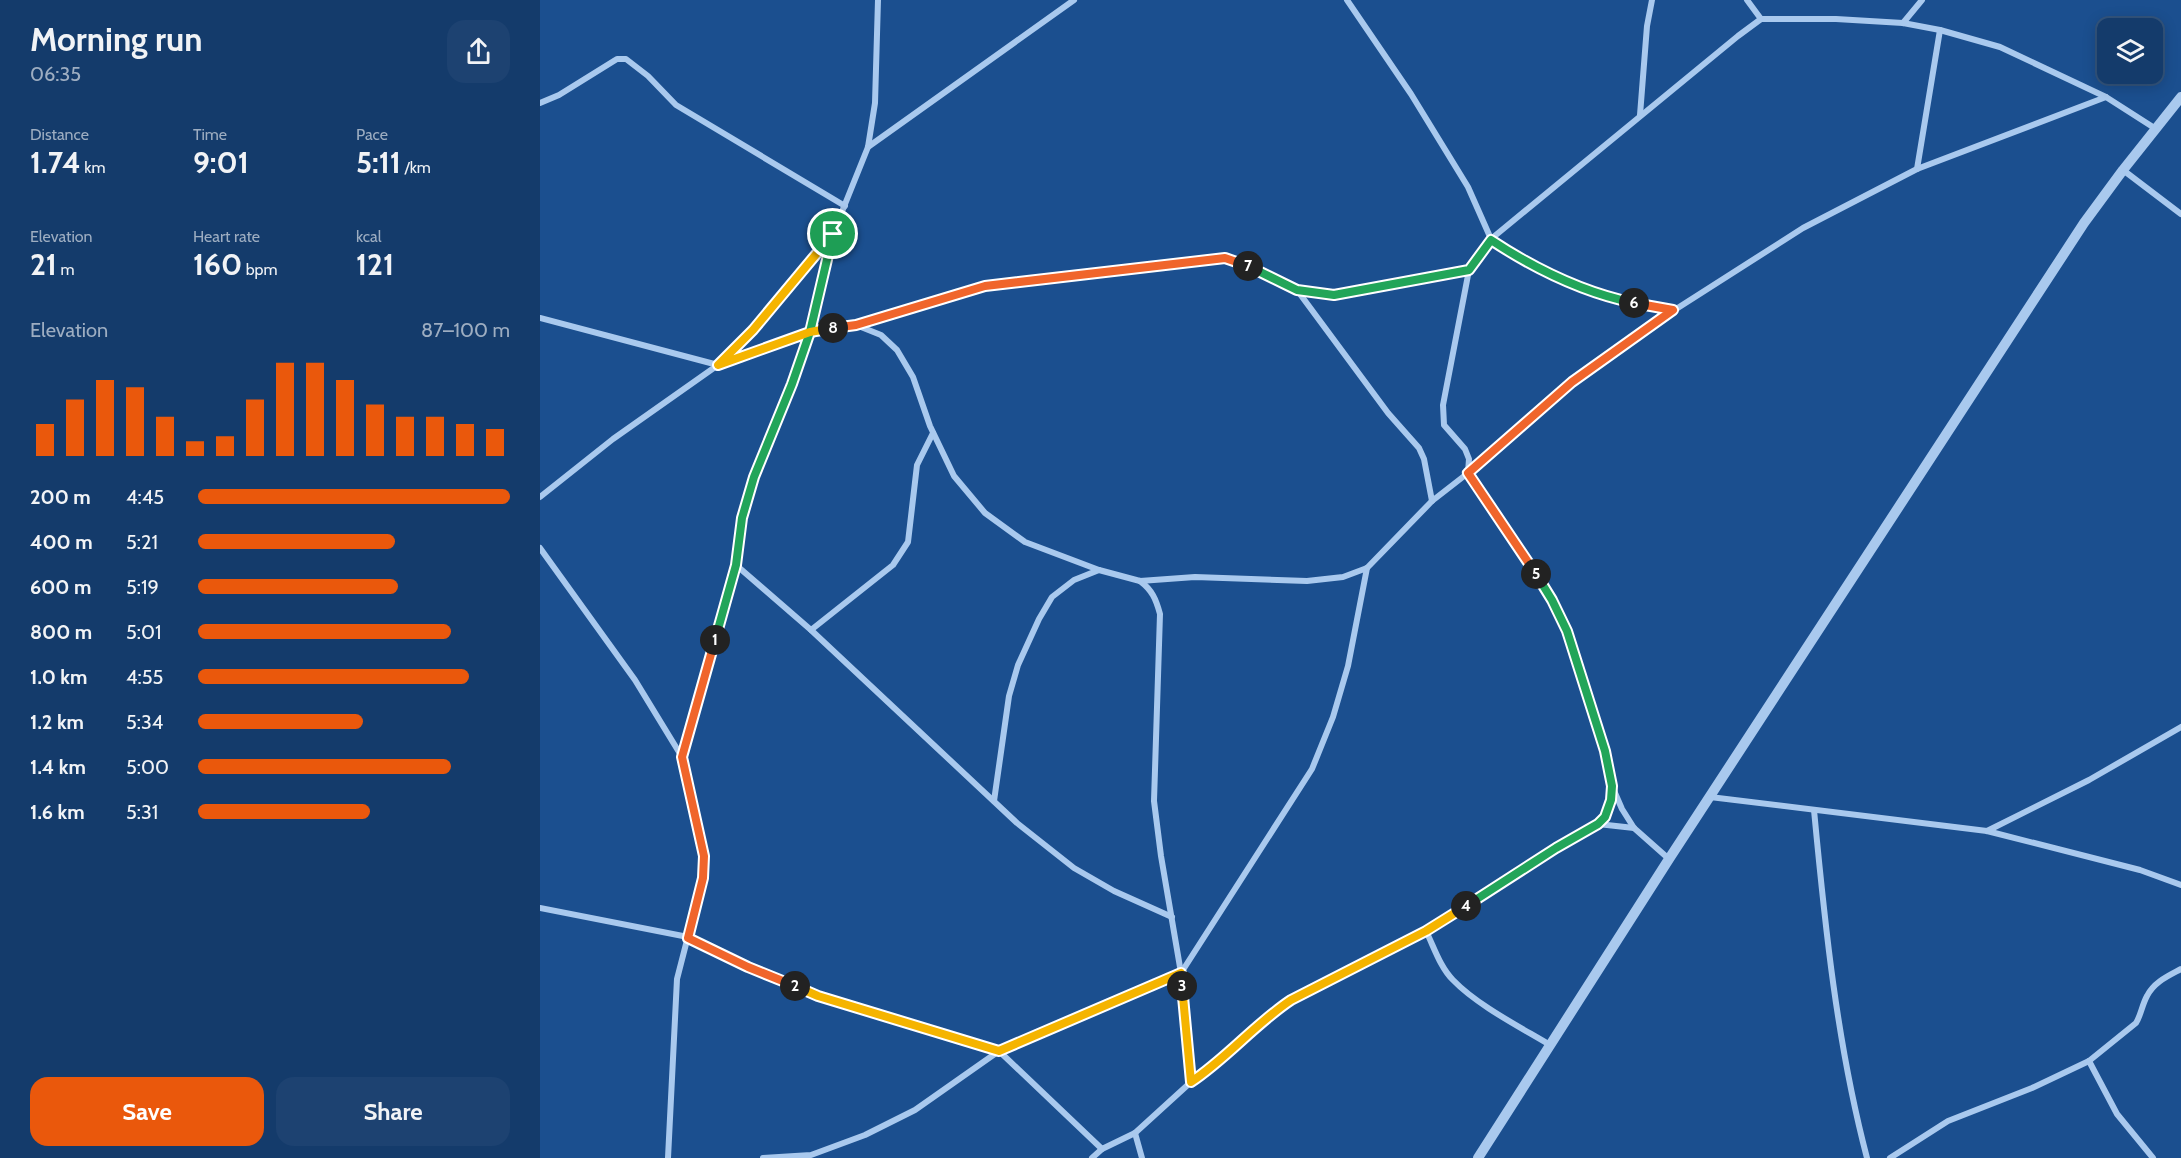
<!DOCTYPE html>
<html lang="en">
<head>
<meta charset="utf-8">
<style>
  :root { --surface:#143b6b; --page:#1d4271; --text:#f1f3f6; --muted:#9dadc1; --line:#33557e; --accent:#ea580c }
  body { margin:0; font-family:Cabin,sans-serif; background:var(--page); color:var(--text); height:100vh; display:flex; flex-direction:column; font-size:22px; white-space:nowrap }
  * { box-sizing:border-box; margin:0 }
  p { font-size:20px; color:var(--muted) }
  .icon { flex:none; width:33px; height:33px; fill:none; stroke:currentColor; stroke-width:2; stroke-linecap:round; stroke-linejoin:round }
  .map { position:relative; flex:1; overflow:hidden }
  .side { display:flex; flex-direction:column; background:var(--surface); width:540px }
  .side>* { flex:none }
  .tools { position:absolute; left:1557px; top:18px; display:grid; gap:12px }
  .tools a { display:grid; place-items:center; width:66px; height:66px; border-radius:12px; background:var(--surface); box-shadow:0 3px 15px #0003,0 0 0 2px var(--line); font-size:30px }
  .pin { position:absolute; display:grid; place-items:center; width:51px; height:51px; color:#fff; margin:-26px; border:3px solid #fff; border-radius:50%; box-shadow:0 2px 6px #0007 }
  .km { position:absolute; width:30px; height:30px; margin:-15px; border-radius:50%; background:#222; color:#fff; font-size:16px; line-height:30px; text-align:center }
  .round { display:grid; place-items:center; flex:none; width:63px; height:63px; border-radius:18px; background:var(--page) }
  .overview { display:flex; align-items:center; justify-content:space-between; height:102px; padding:0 30px }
  h1 { font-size:33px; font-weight:700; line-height:45px }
  .metrics { display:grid; grid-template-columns:repeat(3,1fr); gap:9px; height:102px; padding:6px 30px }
  .metrics div { display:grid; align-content:center }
  .metrics b { font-size:30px; font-weight:700 }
  .metrics small { font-size:16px; font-weight:400 }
  .metrics p { font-size:16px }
  .chart { height:168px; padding:12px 30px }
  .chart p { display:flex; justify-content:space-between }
  .chart svg { width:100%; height:108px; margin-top:6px; stroke:var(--accent); stroke-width:6 }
  .action { display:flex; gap:12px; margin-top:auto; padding:12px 30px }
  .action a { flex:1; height:69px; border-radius:18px; background:var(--accent); color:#fff; font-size:24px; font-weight:700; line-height:69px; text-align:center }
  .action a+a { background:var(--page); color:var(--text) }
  ul { padding:0 30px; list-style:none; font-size:20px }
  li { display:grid; grid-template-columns:96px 72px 1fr; align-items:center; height:45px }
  li i { height:15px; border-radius:8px; background:var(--accent) }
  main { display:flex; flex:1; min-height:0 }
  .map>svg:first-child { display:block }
</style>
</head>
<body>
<main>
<section class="side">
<div class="overview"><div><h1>Morning run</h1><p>06:35</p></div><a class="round"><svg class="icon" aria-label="share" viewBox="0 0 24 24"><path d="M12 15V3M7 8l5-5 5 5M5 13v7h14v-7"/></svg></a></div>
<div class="metrics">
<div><p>Distance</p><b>1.74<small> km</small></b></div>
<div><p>Time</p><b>9:01</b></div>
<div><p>Pace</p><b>5:11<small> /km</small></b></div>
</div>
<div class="metrics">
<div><p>Elevation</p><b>21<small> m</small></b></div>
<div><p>Heart rate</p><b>160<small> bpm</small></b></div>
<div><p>kcal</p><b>121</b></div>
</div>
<div class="chart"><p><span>Elevation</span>87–100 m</p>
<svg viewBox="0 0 160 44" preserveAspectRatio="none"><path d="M5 44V31M15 44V21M25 44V13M35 44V16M45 44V28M55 44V38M65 44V36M75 44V21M85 44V6M95 44V6M105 44V13M115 44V23M125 44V28M135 44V28M145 44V31M155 44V33"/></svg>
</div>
<ul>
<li><b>200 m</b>4:45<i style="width:100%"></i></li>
<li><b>400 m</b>5:21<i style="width:63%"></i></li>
<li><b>600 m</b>5:19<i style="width:64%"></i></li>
<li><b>800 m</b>5:01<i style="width:81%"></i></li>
<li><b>1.0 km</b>4:55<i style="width:87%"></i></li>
<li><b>1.2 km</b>5:34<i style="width:53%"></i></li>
<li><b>1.4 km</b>5:00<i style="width:81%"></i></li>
<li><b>1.6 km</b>5:31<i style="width:55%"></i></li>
</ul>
<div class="action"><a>Save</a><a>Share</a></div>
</section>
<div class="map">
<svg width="1641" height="1158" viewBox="0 0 1641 1158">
  <rect width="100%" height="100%" fill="#1b4f8f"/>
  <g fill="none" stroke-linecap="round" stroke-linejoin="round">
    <g stroke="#a9c9ee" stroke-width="6">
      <path d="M807 0 871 94 928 187 951 239 984 262 1033 285 1080 300 1133 311"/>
      <path d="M1207 0 1221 19"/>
      <path d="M1363 23 1382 0"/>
      <path d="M0 103 19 95 77 59H86L108 76 136 105 305 206"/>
      <path d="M1100 115 1107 26 1112 0"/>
      <path d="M328 147 534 0"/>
      <path d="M1377 169 1400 30"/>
      <path d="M1583 170 1641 214"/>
      <path d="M757 290 848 413 879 448 884 459 892 501"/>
      <path d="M0 318 178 365 214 330 292 236"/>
      <path d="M316 325 341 335 357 350 373 377 390 426 414 476 445 513 485 542 559 570 600 581 655 577 767 581 803 577 827 568 892 501 928 473 1032 382 1133 311 1263 228 1377 169 1566 97"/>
      <path d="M0 497 73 439 178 365 270 332 316 325 445 286 685 258 717 270 757 290 794 295 929 270"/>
      <path d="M0 548 95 680 142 757"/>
      <path d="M196 565 271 630 477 823 534 868 574 891 632 917"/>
      <path d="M600 581C612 590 616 599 620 614L614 801 621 856 641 973 651 1082"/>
      <path d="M271 630 353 565 368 542 377 465 393 433"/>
      <path d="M1170 797 1447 831 1600 870 1641 885"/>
      <path d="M454 801 469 696 478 665 499 619 512 597 534 580 559 570"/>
      <path d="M1274 810C1285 926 1297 1044 1327 1158"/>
      <path d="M1058 824 1068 809 1072 787"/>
      <path d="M1447 831 1549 780 1641 727"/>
      <path d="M1129 859 1094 828 1082 809 1072 786 1065 751 1027 631 1012 600 928 473 929 459 925 449 904 425 903 405 929 270 951 239 1198 36 1221 19H1296L1363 23 1400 30 1460 47 1566 97 1616 129"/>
      <path d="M0 908 148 937 208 967 278 996 459 1051 641 973 772 769 793 717 808 666 827 568"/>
      <path d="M886 931C894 947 900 967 913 980 937 1005 980 1027 1010 1045"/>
      <path d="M1549 1061 1577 1114 1613 1158"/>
      <path d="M595 1133 602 1158"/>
      <path d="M128 1158 137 979 163 878V856L142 757 196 565 203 518 214 477 252 384 270 332 293 234 328 147 335 103 338 0"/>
      <path d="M223 1158 271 1155 325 1135 375 1110 459 1051 562 1149 595 1133 651 1082 672 1068 735 1011 751 1000 886 931 1051 827 1058 824 1094 828"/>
      <path d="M552 1158 562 1149"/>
      <path d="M1350 1158 1408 1121 1492 1088 1549 1061 1596 1023C1601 1015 1602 1005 1607 996 1614 982 1628 976 1641 969"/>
    </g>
    <path stroke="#a9c9ee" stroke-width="10" d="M938 1158 1129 859 1544 223 1583 170 1641 97"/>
  </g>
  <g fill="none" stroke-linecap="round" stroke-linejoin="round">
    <defs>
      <path id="split-1" d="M175 640 196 565 202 518 214 477 252 384 270 332 293 234"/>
      <path id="split-2" d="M175 640 142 757 164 856 163 878 148 938 208 967 255 986"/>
      <path id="split-3" d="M255 986 278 996 459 1051 641 973 642 986"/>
      <path id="split-4" d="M642 986 651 1082C687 1058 715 1024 751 1000L886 931 926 906"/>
      <path id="split-5" d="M926 906 1016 848 1058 824 1065 817 1071 800 1072 786 1065 751 1027 631 1012 600 996 574"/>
      <path id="split-6" d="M996 574 928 473 1032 382 1133 310 1094 303"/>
      <path id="split-7" d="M708 266 757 290 794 295 929 270 951 240C995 269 1041 292 1094 303"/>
      <path id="split-8" d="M293 328 316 325 445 286 685 258 708 266"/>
      <path id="split-9" d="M293 328 270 332 178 365 213 330 293 234"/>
    </defs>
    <use href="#split-1" stroke="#fff" stroke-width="12"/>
    <use href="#split-2" stroke="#fff" stroke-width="12"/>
    <use href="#split-3" stroke="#fff" stroke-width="12"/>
    <use href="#split-4" stroke="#fff" stroke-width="12"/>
    <use href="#split-5" stroke="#fff" stroke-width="12"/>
    <use href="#split-6" stroke="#fff" stroke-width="12"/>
    <use href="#split-7" stroke="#fff" stroke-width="12"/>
    <use href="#split-8" stroke="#fff" stroke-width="12"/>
    <use href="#split-9" stroke="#fff" stroke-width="12"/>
    <use href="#split-1" stroke="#22a559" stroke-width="8"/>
    <use href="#split-2" stroke="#f0652b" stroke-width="8"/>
    <use href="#split-3" stroke="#f5b400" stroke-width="8"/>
    <use href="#split-4" stroke="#f5b400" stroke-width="8"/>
    <use href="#split-5" stroke="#22a559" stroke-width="8"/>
    <use href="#split-6" stroke="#f0652b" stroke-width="8"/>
    <use href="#split-7" stroke="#22a559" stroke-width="8"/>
    <use href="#split-8" stroke="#f0652b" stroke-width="8"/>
    <use href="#split-9" stroke="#f5b400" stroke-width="8"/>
  </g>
</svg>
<div class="tools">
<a><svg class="icon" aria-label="layers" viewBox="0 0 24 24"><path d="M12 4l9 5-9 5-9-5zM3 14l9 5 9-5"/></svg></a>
</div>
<div class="pin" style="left:293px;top:234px;background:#1e9e55"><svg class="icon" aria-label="arrive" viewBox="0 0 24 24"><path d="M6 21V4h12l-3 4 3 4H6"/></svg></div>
<b class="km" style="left:175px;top:640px">1</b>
<b class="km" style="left:255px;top:986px">2</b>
<b class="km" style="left:642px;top:986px">3</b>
<b class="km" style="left:926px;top:906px">4</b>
<b class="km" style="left:996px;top:574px">5</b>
<b class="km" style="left:1094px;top:303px">6</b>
<b class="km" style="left:708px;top:266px">7</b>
<b class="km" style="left:293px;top:328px">8</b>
</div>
</main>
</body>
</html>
